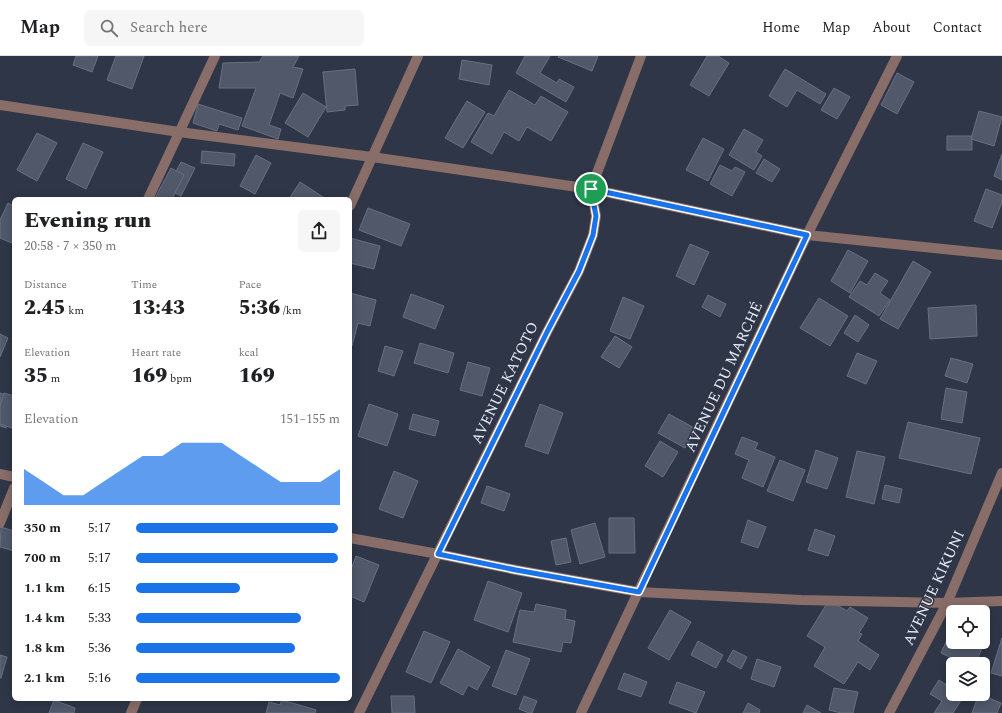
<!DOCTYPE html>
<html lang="en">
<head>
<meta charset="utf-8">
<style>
  :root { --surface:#fff; --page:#f6f6f6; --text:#202124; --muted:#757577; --line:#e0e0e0; --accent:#1a73e8 }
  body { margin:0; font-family:Spectral,serif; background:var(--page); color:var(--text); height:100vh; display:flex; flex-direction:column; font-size:15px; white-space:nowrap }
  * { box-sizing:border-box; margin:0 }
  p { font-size:13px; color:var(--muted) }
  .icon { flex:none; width:22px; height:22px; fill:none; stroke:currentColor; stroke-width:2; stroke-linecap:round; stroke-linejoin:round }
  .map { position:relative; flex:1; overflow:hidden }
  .panel { position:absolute; left:12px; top:141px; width:340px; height:504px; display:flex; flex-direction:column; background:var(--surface); border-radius:6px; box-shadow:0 2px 10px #0003 }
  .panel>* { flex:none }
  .tools { position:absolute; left:946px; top:549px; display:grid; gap:8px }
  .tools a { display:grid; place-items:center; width:44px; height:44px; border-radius:6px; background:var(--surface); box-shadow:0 2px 10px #0003; font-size:20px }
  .pin { position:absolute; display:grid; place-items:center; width:34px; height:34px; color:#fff; margin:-17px; border:2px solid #fff; border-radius:50%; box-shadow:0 1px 4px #0007 }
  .round { display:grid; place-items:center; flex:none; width:42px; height:42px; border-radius:6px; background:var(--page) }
  .headline { display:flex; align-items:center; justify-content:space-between; height:68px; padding:0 12px }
  h1 { font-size:22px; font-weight:800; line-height:30px }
  .stats { display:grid; grid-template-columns:repeat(3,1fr); gap:6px; height:68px; padding:4px 12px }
  .stats div { display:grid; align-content:center }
  .stats b { font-size:20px; font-weight:800 }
  .stats small { font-size:11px; font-weight:400 }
  .stats p { font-size:11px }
  .chart { height:112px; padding:8px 12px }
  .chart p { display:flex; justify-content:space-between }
  .chart svg { width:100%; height:72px; margin-top:4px; fill:var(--accent); opacity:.7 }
  ul { padding:0 12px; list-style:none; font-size:13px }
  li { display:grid; grid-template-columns:64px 48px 1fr; align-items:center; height:30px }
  li i { height:10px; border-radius:5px; background:var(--accent) }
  header { display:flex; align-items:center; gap:24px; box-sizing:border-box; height:56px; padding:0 20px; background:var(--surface); border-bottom:1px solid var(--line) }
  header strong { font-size:19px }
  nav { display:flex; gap:22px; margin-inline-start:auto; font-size:14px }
  .search { width:280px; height:36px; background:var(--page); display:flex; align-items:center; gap:10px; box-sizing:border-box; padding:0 14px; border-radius:6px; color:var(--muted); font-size:15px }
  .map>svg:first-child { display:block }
</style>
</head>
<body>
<header>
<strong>Map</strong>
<div class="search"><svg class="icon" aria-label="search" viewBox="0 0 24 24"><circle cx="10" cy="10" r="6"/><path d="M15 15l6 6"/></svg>Search here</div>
<nav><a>Home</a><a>Map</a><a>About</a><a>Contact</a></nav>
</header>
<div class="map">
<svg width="1002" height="657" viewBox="0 0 1002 657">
  <rect width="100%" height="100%" fill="#2f3647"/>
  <g fill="#50586a" stroke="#677083">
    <path d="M76 0H98L92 16 73 9Z"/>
    <path d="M116 0H144L132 33 107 24Z"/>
    <path d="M263 0H299L293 11 303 13 293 42 280 37 269 69 281 73 278 83 242 70 256 32H219L223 7 259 6Z"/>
    <path d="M525 0H550L540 17 557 27 559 23 574 31 566 46 516 17Z"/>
    <path d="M559 0H598L592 15 558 1Z"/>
    <path d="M707 0H718L729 7 709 40 690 29Z"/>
    <path d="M462 4 492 9 489 29 459 23Z"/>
    <path d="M355 13 358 49 345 50V54L327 56 323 16Z"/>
    <path d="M785 13 826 38 820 48 797 34 787 51 769 40Z"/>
    <path d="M897 17 914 26 897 58 881 49Z"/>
    <path d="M834 32 850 41 837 63 821 54Z"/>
    <path d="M509 34 535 49 541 40 568 56 551 85 527 71 519 85 504 76 492 98 471 86 488 57 494 60Z"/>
    <path d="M303 37 326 51 308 81 285 67Z"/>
    <path d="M467 45 485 56 463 92 445 82Z"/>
    <path d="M198 48 242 62 238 74 219 68 217 75 193 67Z"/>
    <path d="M979 55 1002 61 994 90 971 83Z"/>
    <path d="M744 73 763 84 756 96 762 100 754 114 729 99Z"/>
    <path d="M37 77 57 87 37 125 17 114Z"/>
    <path d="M947 80H972L971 83 972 84V94H947Z"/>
    <path d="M703 82 724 93 708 125 686 114Z"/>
    <path d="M83 87 103 96 86 133 66 123Z"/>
    <path d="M202 95 235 98 234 110 201 107Z"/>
    <path d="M1002 98V124L994 120Z"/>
    <path d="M256 99 271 107 255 138 240 130Z"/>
    <path d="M764 103 780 113 772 126 756 117Z"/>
    <path d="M181 106 195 112 181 140 167 133Z"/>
    <path d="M720 109 732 115 735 111 745 116 732 140 710 128Z"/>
    <path d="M171 112 184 119 172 143H158L155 142Z"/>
    <path d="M300 126 323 141 321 143H289Z"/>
    <path d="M986 133 1002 139V146L992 172 974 165Z"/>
    <path d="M8 147 14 150V188L0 182V164Z"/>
    <path d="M368 152 410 168 401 190 359 174Z"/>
    <path d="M350 182 380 190 374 213 350 207Z"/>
    <path d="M690 188 709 196 694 229 676 220Z"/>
    <path d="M848 194 868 205 850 237 831 225Z"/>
    <path d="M913 205 931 216 898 273 880 263Z"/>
    <path d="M875 217 888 225 880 237 890 244 879 260 849 241 860 225 867 229Z"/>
    <path d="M350 237 376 244 370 270 358 267 352 290H350Z"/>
    <path d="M411 238 444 250 435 273 403 261Z"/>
    <path d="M708 239 726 248 720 261 702 251Z"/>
    <path d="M623 241 644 250 630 283 610 275Z"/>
    <path d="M819 242 848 260 830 290 800 272Z"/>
    <path d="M976 249 977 280 930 283 928 252Z"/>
    <path d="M855 259 869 269 858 286 844 277Z"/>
    <path d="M0 278 8 282 0 301Z"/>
    <path d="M615 280 632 291 619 312 601 301Z"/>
    <path d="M420 287 454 297 448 317 414 307Z"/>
    <path d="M385 290 403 295 394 320 378 315Z"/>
    <path d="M857 297 877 305 866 328 847 320Z"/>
    <path d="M951 302 973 308 967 327 945 320Z"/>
    <path d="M468 306 490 312 482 340 460 334Z"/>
    <path d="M946 332 967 336 962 367 941 363Z"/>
    <path d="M0 337 14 342V346L6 372 0 370Z"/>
    <path d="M4 337 14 340V365L12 372 0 368V350Z"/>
    <path d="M369 348 398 358 387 390 358 380Z"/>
    <path d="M540 348 563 357 548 398 525 390Z"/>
    <path d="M413 358 439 365 435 380 409 373Z"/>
    <path d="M669 358 696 373 685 392 658 377Z"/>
    <path d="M908 366 980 382 971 418 899 402Z"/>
    <path d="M742 381 758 387 755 393 775 401 763 431 742 422 749 404 735 398Z"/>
    <path d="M660 385 678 396 663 421 645 410Z"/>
    <path d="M816 394 838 402 827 433 806 426Z"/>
    <path d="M857 395 885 401 874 448 846 441Z"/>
    <path d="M780 404 805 414 793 445 767 435Z"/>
    <path d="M394 415 418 425 403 462 379 453Z"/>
    <path d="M885 429 902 433 899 447 882 443Z"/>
    <path d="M487 430 510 438 504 455 481 447Z"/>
    <path d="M609 462H634L635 497H609Z"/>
    <path d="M748 464 766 471 758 492 741 486Z"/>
    <path d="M595 467 605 501 580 508 571 474Z"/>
    <path d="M1 471 14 475V495L0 491Z"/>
    <path d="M815 473 835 480 828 500 808 494Z"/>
    <path d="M566 482 571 506 556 509 551 485Z"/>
    <path d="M356 500 379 509 364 546 350 540V516Z"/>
    <path d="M488 525 522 537 508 576 474 564Z"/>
    <path d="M829 544 847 555 850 551 868 562 859 577 862 578 858 585 879 599 870 614 858 606 844 628 814 610 825 591 807 580Z"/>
    <path d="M536 548 566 554 565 563 575 565 571 587 563 586 561 596 513 586 520 554 534 556Z"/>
    <path d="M670 554 691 566 669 604 648 592Z"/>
    <path d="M953 571V586H983V579L987 581 975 608H964L941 597Z"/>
    <path d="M424 575 450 586 431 627 406 616Z"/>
    <path d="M1002 582V620L991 617Z"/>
    <path d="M698 585 723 599 716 612 691 599Z"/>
    <path d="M458 593 490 611 477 634 468 629 463 639 440 627Z"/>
    <path d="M506 594 530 603 516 639 492 630Z"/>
    <path d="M733 594 747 601 741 613 727 605Z"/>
    <path d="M0 599 7 601 1 622H0Z"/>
    <path d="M757 603 781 611 774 631 751 623Z"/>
    <path d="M624 617 647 626 641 641 618 633Z"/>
    <path d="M939 624 951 632 953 629V638H965L953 657H934L942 645 930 638Z"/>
    <path d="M677 626 705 636 696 657 669 647Z"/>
    <path d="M834 632 858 636 853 657H841L829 654Z"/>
    <path d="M979 638 1001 647 997 657H972Z"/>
    <path d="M391 640H414L415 657H392Z"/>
    <path d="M524 640 537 645 532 657H529L519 653Z"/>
    <path d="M54 644 75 652 74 657H49Z"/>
    <path d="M282 644 316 654 315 657H266L269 646 280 649Z"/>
    <path d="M748 647 760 654 759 657H743Z"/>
    <path d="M807 649 821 657H803Z"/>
  </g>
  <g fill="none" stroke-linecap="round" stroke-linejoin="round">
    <g stroke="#886d68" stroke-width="10">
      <path d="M0 49 179 76 372 101 591 133 807 179 1002 199"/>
      <path d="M148 143 215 0"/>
      <path d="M350 150 418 0"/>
      <path d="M0 418 14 421"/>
      <path d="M0 467 14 432"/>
      <path d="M350 482 438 498 516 514 639 536 801 544 947 547 1002 545"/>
      <path d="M131 657 137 643"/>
      <path d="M359 657 547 276 579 215 593 179 596 160 591 133 641 0"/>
      <path d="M581 657 807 179 897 0"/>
      <path d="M889 657 947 547 1002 417"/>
    </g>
  </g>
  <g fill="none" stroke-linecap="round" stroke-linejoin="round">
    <defs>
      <path id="route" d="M591 133 807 179 639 536 516 514 438 498 547 276 579 215 593 179 596 160Z"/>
    </defs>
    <use href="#route" stroke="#fff" stroke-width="8"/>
    <use href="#route" stroke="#1a73e8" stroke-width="5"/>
  </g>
  <g text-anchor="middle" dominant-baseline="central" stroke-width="3" stroke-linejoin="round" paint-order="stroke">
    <g font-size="15" fill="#e7ecf7" stroke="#2f3647">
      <text transform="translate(724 321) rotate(-65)">AVENUE DU MARCHÉ</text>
      <text transform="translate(505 327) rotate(-64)">AVENUE KATOTO</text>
      <text transform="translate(934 532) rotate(-65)">AVENUE KIKUNI</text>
    </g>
  </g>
</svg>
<div class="tools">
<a><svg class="icon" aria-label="locate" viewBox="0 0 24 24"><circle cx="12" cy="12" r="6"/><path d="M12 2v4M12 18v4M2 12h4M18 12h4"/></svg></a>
<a><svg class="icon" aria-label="layers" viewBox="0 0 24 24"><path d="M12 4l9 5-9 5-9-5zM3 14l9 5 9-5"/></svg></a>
</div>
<div class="pin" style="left:591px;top:133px;background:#1e9e55"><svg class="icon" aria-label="arrive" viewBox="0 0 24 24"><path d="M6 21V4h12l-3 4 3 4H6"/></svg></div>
<section class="panel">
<div class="headline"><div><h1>Evening run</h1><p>20:58 · 7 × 350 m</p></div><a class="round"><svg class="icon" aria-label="share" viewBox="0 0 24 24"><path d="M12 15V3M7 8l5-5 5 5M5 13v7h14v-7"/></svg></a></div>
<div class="stats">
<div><p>Distance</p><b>2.45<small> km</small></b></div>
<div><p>Time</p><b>13:43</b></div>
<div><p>Pace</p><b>5:36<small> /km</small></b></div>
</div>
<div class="stats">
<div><p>Elevation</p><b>35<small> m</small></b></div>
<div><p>Heart rate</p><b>169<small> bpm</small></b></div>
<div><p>kcal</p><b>169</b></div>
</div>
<div class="chart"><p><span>Elevation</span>151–155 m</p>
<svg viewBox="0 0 160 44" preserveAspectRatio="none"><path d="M0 44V22L10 30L20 38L30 38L40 30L50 22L60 14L70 14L80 6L90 6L100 6L110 14L120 22L130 30L140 30L150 30L160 22V44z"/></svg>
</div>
<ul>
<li><b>350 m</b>5:17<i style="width:99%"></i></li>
<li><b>700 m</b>5:17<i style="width:99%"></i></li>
<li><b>1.1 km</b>6:15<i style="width:51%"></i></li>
<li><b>1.4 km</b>5:33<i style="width:81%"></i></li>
<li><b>1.8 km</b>5:36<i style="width:78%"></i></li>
<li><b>2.1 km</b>5:16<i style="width:100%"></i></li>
</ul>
</section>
</div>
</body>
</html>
